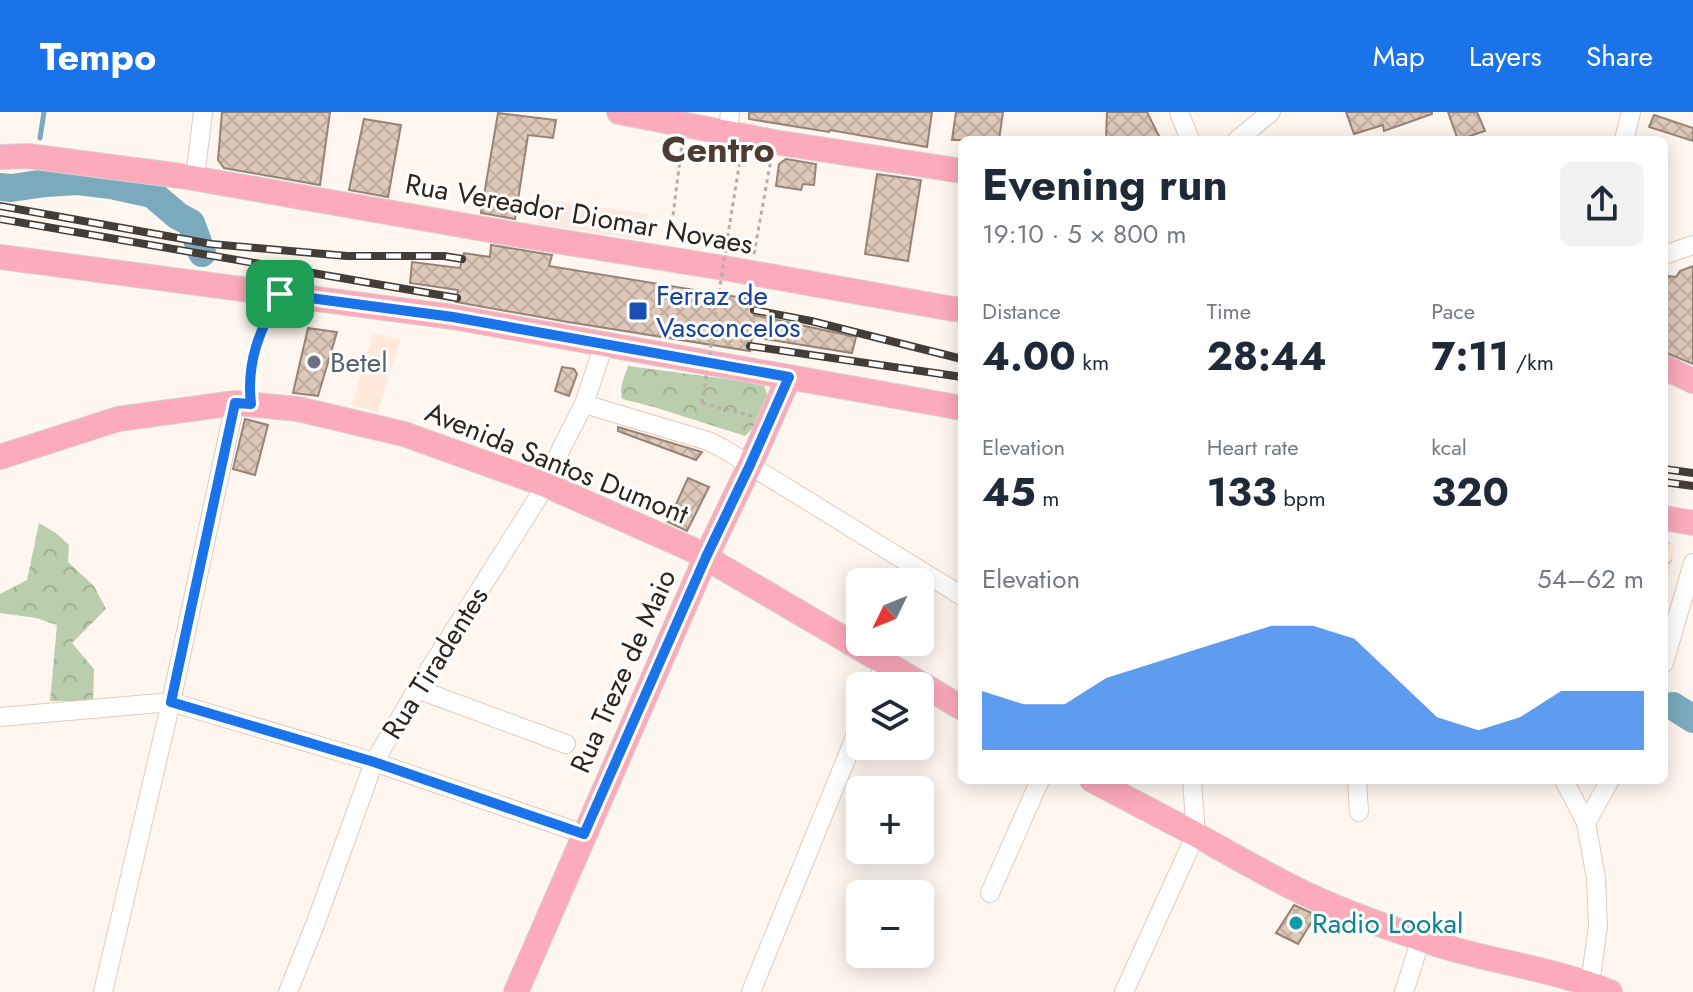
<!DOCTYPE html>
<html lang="en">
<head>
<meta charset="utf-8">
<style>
  :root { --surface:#fff; --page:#f2f2f3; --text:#1f2937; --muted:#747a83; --accent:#1a73e8 }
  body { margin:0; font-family:Jost,sans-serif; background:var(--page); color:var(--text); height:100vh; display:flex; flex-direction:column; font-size:30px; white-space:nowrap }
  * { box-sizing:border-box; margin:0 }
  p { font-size:26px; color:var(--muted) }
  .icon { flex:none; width:44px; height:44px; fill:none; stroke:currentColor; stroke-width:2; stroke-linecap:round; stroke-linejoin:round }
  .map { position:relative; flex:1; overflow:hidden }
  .sheet { position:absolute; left:958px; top:24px; width:710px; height:648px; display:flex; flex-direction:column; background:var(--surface); border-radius:12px; box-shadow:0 4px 20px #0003 }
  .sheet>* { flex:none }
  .needle { width:52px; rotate:227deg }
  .controls { position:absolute; left:846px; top:456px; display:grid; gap:16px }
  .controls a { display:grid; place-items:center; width:88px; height:88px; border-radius:12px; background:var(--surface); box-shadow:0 4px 20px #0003; font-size:40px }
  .pin { position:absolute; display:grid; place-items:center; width:68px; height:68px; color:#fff; margin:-34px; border-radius:16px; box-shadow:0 4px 12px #0006 }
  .round { display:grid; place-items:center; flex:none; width:84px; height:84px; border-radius:12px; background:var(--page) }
  .headline { display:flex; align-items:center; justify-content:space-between; height:136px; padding:0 24px }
  h1 { font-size:44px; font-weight:700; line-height:60px }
  .stats { display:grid; grid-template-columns:repeat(3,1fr); gap:12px; height:136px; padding:8px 24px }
  .stats div { display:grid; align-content:center }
  .stats b { font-size:40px; font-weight:700 }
  .stats small { font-size:22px; font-weight:400 }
  .stats p { font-size:22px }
  .chart { height:224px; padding:16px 24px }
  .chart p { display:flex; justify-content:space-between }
  .chart svg { width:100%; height:144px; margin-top:8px; fill:var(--accent); opacity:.7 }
  header { display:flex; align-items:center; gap:48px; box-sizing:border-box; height:112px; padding:0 40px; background:var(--accent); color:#fff }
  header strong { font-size:38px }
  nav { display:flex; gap:44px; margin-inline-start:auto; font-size:28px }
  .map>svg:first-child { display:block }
</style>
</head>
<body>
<header>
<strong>Tempo</strong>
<nav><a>Map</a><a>Layers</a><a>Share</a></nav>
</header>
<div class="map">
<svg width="1693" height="880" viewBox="0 0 1693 880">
  <defs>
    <pattern id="industrial-furrows" width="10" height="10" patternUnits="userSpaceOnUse" patternTransform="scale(2)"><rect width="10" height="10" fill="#ffeee1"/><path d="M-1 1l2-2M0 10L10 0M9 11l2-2" fill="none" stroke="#dbccc1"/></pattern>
    <pattern id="forest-crowns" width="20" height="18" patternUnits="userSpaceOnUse" patternTransform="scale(2)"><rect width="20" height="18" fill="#bacead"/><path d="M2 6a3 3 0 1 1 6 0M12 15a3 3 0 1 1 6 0" fill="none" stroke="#a0b194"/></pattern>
    <pattern id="building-cross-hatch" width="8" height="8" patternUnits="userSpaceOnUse" patternTransform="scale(2)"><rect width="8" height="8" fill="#dec8ba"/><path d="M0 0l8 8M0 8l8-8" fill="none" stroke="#bfac9f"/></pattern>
  </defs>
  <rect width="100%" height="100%" fill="#fff6f0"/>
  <path fill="#ffe9db" d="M373 222 401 227 377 301 352 293Z"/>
  <path fill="url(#industrial-furrows)" d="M1664 430 1676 432 1664 481Z"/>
  <path fill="#fceae0" d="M541 87 648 102 645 128 538 112Z"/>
  <g fill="url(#forest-crowns)">
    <path d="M628 254 750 270 764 274 768 284 753 316 745 324 654 295 622 287C619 275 624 266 628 254Z"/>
    <path d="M39 411 56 421 69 433 68 450 94 474 106 497 72 531 94 557 93 589H50L57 513 36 506 0 501V482L27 468Z"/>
  </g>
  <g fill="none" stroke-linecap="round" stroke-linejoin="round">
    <path stroke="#7baabe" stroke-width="5" d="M40 26 44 0"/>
    <g stroke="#7baabe" stroke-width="28">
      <path d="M0 75 11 76 46 71 78 69 111 73 152 82 178 104 191 111 202 141"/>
      <path d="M1673 594 1693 607"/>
    </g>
  </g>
  <g fill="url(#building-cross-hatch)" stroke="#978375" stroke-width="2">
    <path d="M222 0H330L320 73 224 56 218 48Z"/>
    <path d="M749 0H932L927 35 830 18 829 20 749 7Z"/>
    <path d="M956 0H1003L999 28H952Z"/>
    <path d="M1107 0H1147L1161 28H1106Z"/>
    <path d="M1346 0H1432V2L1384 19 1383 13 1354 22Z"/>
    <path d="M1448 0H1477L1485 19 1458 28Z"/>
    <path d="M498 1 556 8 553 26 528 23 515 107 481 101Z"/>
    <path d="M1654 3 1693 16V29L1649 15Z"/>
    <path d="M364 7 401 13 388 85 349 78Z"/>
    <path d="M786 47 816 52 814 73 803 72 801 78 776 74 779 52Z"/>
    <path d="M877 62 921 68 908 149 865 142Z"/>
    <path d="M491 133 552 143 549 154 756 188 754 203 856 225 852 241 752 225 750 239 568 210 456 190 458 178 410 171 412 150 460 156 464 141 490 145Z"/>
    <path d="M1693 154V252L1664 240V173L1669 164 1676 165 1680 159Z"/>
    <path d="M308 216 337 220 318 284 293 281Z"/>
    <path d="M562 255 574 257 577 262 569 284 555 279Z"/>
    <path d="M245 307 268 313 255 363 233 357Z"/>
    <path d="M618 315 702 340 696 348 618 319Z"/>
    <path d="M688 366 709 375 687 419 668 410Z"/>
    <path d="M1294 793 1316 803 1298 832 1276 821Z"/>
  </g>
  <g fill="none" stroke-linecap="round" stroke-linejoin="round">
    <defs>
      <g id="minor">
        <path d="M1179 0 1190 28"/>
        <path d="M728 20 730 0"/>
        <path d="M1237 28 1271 0"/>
        <path d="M1624 28 1631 0"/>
        <path d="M195 66 203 0"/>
        <path d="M1664 143 1693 133"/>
        <path d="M584 292 708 329 722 336 962 484"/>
        <path d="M1664 551 1693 451"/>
        <path d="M876 574 885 551"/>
        <path d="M417 577 566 632"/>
        <path d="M0 605 171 590 374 650 584 722"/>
        <path d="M1357 668 1359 700"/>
        <path d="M1564 668 1586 711"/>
        <path d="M990 781 1040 668"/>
        <path d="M1590 872 1598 814 1596 766 1586 711 1610 668"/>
        <path d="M103 880 171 590 235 291"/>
        <path d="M288 880 316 810 374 650 417 577 546 373 556 347 584 292 604 233"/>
        <path d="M751 880 860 613"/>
        <path d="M1124 880 1196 722 1192 668"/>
        <path d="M1404 880 1421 827"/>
      </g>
      <g id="major">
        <path d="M619 0 774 30 962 59"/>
        <path d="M0 45 28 44 181 64 507 121 730 157 953 197H962"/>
        <path d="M0 145 453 205 962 296"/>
        <path d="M1664 255 1693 269"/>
        <path d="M0 345 118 307 235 291 298 297 404 322 546 373 691 437 962 596"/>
        <path d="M1664 406 1693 411"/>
        <path d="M1092 668C1126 686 1161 704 1195 722 1236 745 1276 769 1319 788 1350 802 1384 814 1416 825 1479 849 1547 854 1610 880"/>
        <path d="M516 880 706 445 750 353 789 265"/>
      </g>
    </defs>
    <use href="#minor" stroke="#e1cbbc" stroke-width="20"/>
    <use href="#major" stroke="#d5d3d2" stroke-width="26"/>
    <g stroke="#b7aea8" stroke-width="3" stroke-dasharray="4 4" stroke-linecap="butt">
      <path d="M730 110 741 42"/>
      <path d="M670 127 682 32"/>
      <path d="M754 142 771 47"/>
      <path d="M249 272 260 220 270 199"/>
      <path d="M702 291 752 304"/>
    </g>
    <use href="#minor" stroke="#fff" stroke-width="18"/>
    <use href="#major" stroke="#fdaabb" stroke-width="24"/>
    <defs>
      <g id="rail">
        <path d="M0 94 211 132 347 144H444L462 147"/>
        <path d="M0 107 457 186"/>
        <path d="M754 198 811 209 962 247"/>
        <path d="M750 234 962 265"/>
        <path d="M1664 357 1693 361"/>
        <path d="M1664 370 1693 374"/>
      </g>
    </defs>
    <use href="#rail" stroke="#443d37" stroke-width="8"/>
    <use href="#rail" stroke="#fff" stroke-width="5" stroke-dasharray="15" stroke-linecap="butt"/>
    <path stroke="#b7aea8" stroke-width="3" stroke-dasharray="4 4" stroke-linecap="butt" d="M702 291 730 110"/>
  </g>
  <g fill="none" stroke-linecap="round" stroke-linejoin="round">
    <defs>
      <path id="route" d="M280 182 453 205 789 265 750 353 706 445 584 722 374 650 171 590 235 291 251 292C246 250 260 217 280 182Z"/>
    </defs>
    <use href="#route" stroke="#fff" stroke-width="16"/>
    <use href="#route" stroke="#1a73e8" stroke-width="10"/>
  </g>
  <rect fill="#1a4fb4" stroke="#fff" stroke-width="3" x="628" y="189" width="20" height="20" rx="4"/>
  <circle fill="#6b7280" stroke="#fff" stroke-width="3" cx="314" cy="250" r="8"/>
  <circle fill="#0f9aa8" stroke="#fff" stroke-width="3" cx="1296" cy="811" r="8"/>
  <g text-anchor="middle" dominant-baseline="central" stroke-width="6" stroke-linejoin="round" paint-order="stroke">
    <g font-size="28" fill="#2c251f" stroke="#fff">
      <text transform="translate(579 102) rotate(10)">Rua Vereador Diomar Novaes</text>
      <text transform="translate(557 351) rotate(22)">Avenida Santos Dumont</text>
      <text transform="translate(435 551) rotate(-58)">Rua Tiradentes</text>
      <text transform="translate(623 559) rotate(-66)">Rua Treze de Maio</text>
    </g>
    <g font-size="28" fill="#164399" stroke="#fff" text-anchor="start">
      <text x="656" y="183">Ferraz de<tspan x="656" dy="32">Vasconcelos</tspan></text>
    </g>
    <g font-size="28" fill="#5b616d" stroke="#fff" text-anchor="start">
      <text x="330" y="250">Betel</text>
    </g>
    <g font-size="28" fill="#0d838f" stroke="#fff" text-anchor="start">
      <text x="1312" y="811">Radio Lookal</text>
    </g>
    <g font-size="36" font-weight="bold" fill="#4d3c2f" stroke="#fff">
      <text x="718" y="37">Centro</text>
    </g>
  </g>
</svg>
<div class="controls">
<a><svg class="needle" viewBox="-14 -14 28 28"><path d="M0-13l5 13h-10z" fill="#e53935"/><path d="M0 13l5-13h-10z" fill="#747a83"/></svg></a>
<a><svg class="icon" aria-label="layers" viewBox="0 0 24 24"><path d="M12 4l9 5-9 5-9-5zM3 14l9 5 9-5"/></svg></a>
<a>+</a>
<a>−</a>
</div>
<div class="pin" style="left:280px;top:182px;background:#1e9e55"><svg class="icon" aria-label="arrive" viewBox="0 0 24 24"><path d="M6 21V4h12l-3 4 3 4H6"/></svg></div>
<section class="sheet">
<div class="headline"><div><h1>Evening run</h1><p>19:10 · 5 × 800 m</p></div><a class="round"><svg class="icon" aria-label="share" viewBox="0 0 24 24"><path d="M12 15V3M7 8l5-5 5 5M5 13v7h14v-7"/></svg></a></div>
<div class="stats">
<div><p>Distance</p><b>4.00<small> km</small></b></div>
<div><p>Time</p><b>28:44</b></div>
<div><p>Pace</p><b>7:11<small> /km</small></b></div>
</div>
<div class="stats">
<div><p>Elevation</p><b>45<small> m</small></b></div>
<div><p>Heart rate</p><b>133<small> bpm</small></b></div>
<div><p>kcal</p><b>320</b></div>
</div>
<div class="chart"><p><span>Elevation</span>54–62 m</p>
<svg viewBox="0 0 160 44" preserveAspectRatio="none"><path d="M0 44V26L10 30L20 30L30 22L40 18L50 14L60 10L70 6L80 6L90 10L100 22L110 34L120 38L130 34L140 26L150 26L160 26V44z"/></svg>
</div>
</section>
</div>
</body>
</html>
